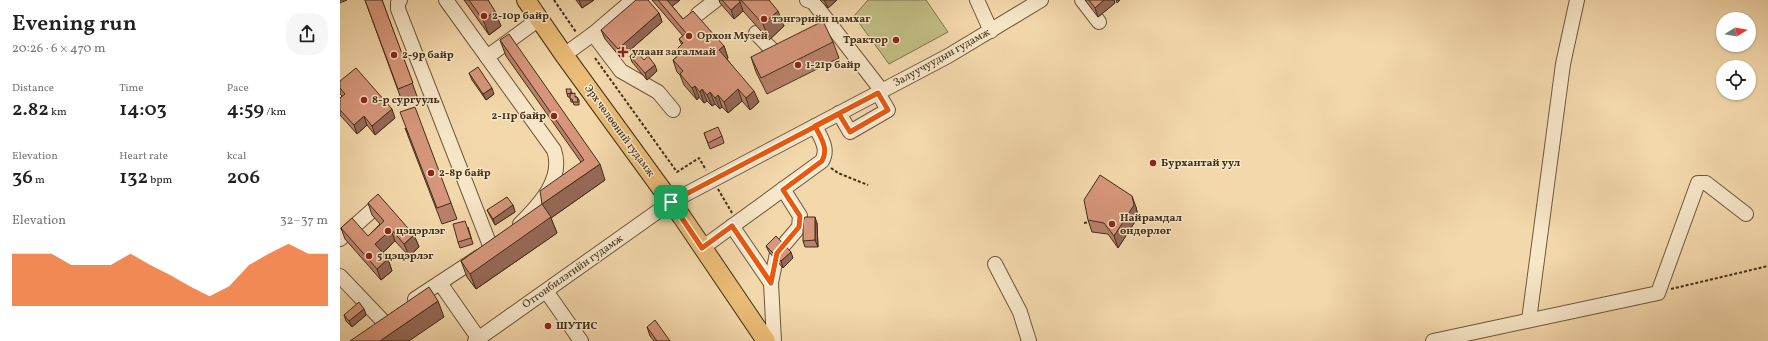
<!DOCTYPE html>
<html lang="en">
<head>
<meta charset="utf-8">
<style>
  :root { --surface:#fff; --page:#f6f6f6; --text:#222; --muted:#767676; --accent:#ea580c }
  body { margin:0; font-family:Vollkorn,serif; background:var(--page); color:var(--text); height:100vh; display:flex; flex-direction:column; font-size:15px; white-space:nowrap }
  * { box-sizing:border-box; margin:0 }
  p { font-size:13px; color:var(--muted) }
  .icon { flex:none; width:22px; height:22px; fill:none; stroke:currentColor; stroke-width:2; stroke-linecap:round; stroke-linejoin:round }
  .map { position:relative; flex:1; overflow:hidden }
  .side { display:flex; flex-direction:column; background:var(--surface); width:340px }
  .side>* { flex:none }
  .needle { width:26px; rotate:79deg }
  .tools { position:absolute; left:1376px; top:12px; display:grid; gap:8px }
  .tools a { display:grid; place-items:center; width:40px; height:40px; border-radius:50%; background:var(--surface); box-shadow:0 1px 3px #0004; font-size:20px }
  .pin { position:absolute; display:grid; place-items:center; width:34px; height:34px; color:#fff; margin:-17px; border-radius:8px; box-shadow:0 2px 6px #0006 }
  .round { display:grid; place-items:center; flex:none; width:42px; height:42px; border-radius:16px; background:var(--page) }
  .headline { display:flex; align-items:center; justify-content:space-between; height:68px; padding:0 12px }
  h1 { font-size:22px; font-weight:600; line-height:30px }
  .metrics { display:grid; grid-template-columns:repeat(3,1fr); gap:6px; height:68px; padding:4px 12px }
  .metrics div { display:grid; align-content:center }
  .metrics b { font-size:20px; font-weight:600 }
  .metrics small { font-size:11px; font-weight:400 }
  .metrics p { font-size:11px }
  .chart { height:112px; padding:8px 12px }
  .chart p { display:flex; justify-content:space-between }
  .chart svg { width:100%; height:72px; margin-top:4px; fill:var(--accent); opacity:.7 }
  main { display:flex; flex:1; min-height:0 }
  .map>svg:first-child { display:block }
</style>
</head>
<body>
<main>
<section class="side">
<div class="headline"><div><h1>Evening run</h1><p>20:26 · 6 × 470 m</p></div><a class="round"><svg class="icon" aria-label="share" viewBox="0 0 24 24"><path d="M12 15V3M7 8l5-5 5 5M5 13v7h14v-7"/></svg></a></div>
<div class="metrics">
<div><p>Distance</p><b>2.82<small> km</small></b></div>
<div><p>Time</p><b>14:03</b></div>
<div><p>Pace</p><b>4:59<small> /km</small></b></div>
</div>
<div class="metrics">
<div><p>Elevation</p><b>36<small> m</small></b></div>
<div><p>Heart rate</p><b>132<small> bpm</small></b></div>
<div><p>kcal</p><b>206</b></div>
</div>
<div class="chart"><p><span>Elevation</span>32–37 m</p>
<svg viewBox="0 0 160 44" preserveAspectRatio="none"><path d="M0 44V12L10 12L20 12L30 19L40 19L50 19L60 12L70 19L80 25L90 32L100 38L110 32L120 19L130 12L140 6L150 12L160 12V44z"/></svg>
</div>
</section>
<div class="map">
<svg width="1428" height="341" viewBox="0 0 1428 341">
  <rect width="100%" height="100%" fill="#f3d8ab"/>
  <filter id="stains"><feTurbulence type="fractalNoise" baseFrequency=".005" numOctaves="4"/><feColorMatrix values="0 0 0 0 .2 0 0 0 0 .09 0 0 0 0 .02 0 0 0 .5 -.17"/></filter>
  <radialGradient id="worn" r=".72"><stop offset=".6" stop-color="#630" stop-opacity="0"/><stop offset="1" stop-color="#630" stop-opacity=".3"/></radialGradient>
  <path fill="#c1bd84" stroke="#80764e" d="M528 0H586L608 32 549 64 514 16Z"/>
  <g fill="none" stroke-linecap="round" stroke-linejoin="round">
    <defs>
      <g id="minor">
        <path d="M60 0 58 3V9L151 248"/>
        <path d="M106 0 214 150C224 179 199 205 180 224"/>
        <path d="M467 0 473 2 542 91"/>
        <path d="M637 0 651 31"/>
        <path d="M742 0 759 22"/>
        <path d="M358 14 376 0"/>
        <path d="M416 33C423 40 436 58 446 53"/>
        <path d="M253 34 281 71 318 92 333 110"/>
        <path d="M224 55 253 34 293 0"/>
        <path d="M147 57 199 19"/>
        <path d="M499 113 510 132 548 110 538 93"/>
        <path d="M392 226 431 283 434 341"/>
        <path d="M0 239 37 206"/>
        <path d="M362 248 482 161C489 149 481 138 475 126"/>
        <path d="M655 264 680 312 689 341"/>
        <path d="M0 276 42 320"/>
        <path d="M100 283 139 339"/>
        <path d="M431 283 437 253 459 227 460 216 443 189"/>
        <path d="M206 291 241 341"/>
        <path d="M75 299 139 257"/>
        <path d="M1189 320 1223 64 1237 0"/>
        <path d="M135 341 331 202 608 56 701 0"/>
        <path d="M1093 341 1318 293 1358 183H1366L1406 214"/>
      </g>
      <path id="major" d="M186 0 224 55 342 217 426 341"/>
    </defs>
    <use href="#minor" stroke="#6d583c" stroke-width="16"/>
    <use href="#major" stroke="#402e17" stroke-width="20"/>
    <g stroke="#402e17" stroke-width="2" stroke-dasharray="3 2" stroke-linecap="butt">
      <path d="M214 0 236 32"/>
      <path d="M255 58 337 172 359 158 366 170"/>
      <path d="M491 168 498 173 528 185"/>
      <path d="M378 189 392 213"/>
      <path d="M744 223 751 222"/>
      <path d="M1331 289 1428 266"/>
    </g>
    <use href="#minor" stroke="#f7e6c8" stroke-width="14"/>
    <use href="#major" stroke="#eabc76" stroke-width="18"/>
  </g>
  <g fill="#b9816a" stroke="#402e17">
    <path d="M0 0H7L0 3Z"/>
    <path d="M25 0H42L78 99 63 104Z"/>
    <path d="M124 0H148L161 26 149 35Z"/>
    <path d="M236 0H254L242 8Z"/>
    <path d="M312 0H340L332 6 343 19 384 46 388 58 387 59 419 102 410 110 402 101 388 113 382 107 380 109 375 104 372 106 367 101 364 103 359 97 357 100 344 85 340 75 337 72 333 60 339 54 337 49 342 45 339 39 343 36Z"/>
    <path d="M379 0H429L444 26 429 40 404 12 403 11 394 19 380 3Z"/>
    <path d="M480 0H497L488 8Z"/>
    <path d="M745 0H774L775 3 758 17Z"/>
    <path d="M319 13 322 22 281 58 265 39 261 30Z"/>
    <path d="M160 40 265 180 211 218 217 233 136 289 127 277 121 261 202 205 241 162 166 56Z"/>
    <path d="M493 42 499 58 427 94 416 72 411 57Z"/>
    <path d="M290 56 304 60 317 71 307 80 292 62Z"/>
    <path d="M129 73 154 94 146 100 132 80Z"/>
    <path d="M0 81 55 118 35 135 27 125 17 134 0 115V98L2 96 0 94Z"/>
    <path d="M232 92V94L236 97H237L239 100V105H234L233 102H231L230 97H228L227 94Z"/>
    <path d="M65 128 111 203 117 219 102 224Z"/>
    <path d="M364 133 382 136 384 143 370 149Z"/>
    <path d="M28 203 74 235 79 247 69 256 55 241 48 248 42 253 48 259 52 271 41 280 5 239 1 228 28 236 40 224 32 215Z"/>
    <path d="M173 205 175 212 155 225 150 216 147 210Z"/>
    <path d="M796 207 798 217 778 248 768 234 752 232 748 220Z"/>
    <path d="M477 223 478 247H465L463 241Z"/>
    <path d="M128 227 133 244 120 248 118 242Z"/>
    <path d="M426 246 453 258 443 268 429 252Z"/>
    <path d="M24 309 26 315 12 327 6 321 4 315Z"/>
    <path d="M307 327 330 341H314L310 336Z"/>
  </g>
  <g fill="#966956" stroke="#402e17">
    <path d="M239 0H254L242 8Z"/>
    <path d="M325 0H340L329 9Z"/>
    <path d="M484 0H497L488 8Z"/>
    <path d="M764 0H774L775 3 758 17 755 8Z"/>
    <path d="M776 0H780L777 3Z"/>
    <path d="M400 2 403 11 394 19 391 10Z"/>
    <path d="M155 11 161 26 149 35 143 20Z"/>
    <path d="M438 11 444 26 429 40 423 24Z"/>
    <path d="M319 13 322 22 281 58 278 49Z"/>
    <path d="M384 46 388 58 383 62 379 50Z"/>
    <path d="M315 65 317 71 307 80 305 73Z"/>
    <path d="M355 86 359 97 357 100 352 88Z"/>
    <path d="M152 88 154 94 146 100 143 94Z"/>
    <path d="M362 89 367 101 364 103 360 92Z"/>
    <path d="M398 89 402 101 388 113 384 102Z"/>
    <path d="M414 91 419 102 410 110 406 98Z"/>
    <path d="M370 92 375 104 372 106 367 95Z"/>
    <path d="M378 95 382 107 380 109 375 98Z"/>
    <path d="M52 109 55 118 35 135 32 126Z"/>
    <path d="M24 116 27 125 17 134 14 125Z"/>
    <path d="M260 164 265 180 211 218 217 233 136 289 130 274 202 204Z"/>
    <path d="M792 196 796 207 798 217 778 248 774 236Z"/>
    <path d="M173 205 175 212 155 225 153 219Z"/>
    <path d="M475 217 477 223 478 247 475 240Z"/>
    <path d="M51 229 55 241 39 256 35 244Z"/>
    <path d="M74 235 79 247 69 256 64 244Z"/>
    <path d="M451 252 453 258 443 268 441 261Z"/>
    <path d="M48 259 52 271 41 280 37 269Z"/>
    <path d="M98 301 104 317 69 341H40Z"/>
    <path d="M24 309 26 315 12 327 9 321Z"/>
  </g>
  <g fill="#d7967b" stroke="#402e17">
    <path d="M25 0H42L73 83 58 89Z"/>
    <path d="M129 0H148L155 11 143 20Z"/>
    <path d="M296 0H308L319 13 278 49 261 30Z"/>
    <path d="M318 0H327L343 19 353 11 384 46 379 50 414 91 406 98 398 89 384 102 378 95 375 98 370 92 367 95 362 89 360 92 355 86 352 88 340 74 343 71 333 60 341 53 337 49 343 43 339 39 346 33Z"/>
    <path d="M382 0H399L400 2 391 10Z"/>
    <path d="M401 0H429L438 11 423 24Z"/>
    <path d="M749 0H764L755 8Z"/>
    <path d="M483 21 493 42 421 78 411 57Z"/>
    <path d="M169 34 260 164 202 204 200 191 244 160 160 40Z"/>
    <path d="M296 51 304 60 308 56 315 65 305 73 290 56Z"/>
    <path d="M138 67 152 88 143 94 129 73Z"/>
    <path d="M16 68 52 109 32 126 24 116 14 125 0 110V98L5 94 0 88V81Z"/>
    <path d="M226 89H231V93L227 94Z"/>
    <path d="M235 93V97H237L238 102H233L232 99H230V94Z"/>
    <path d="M75 107 111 203 97 208 60 112Z"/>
    <path d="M378 127 382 136 368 143 364 133Z"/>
    <path d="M760 175 792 196 794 205 774 236 764 223 748 220 744 200Z"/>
    <path d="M38 194 74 235 64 244 51 229 44 236 35 244 48 259 37 269 1 228 12 218 28 236 44 221 28 203Z"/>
    <path d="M167 197 173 205 153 219 147 210Z"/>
    <path d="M202 204 211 217 130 274 121 261Z"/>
    <path d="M465 217H475V240L463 241V221Z"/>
    <path d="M125 221 131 238 118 242 113 224Z"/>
    <path d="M436 236 451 252 441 261 426 246Z"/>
    <path d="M89 287 98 301 40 341H10Z"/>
    <path d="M19 302 24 309 9 321 4 315Z"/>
    <path d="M315 320 330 341H317L307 327Z"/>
  </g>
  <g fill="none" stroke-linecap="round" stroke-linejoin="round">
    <defs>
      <path id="route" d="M331 202 362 248 392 226 431 283 437 253 459 227 460 216 443 190 482 161C489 149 481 138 475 126L538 93 548 110 510 132 499 114 331 202"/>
    </defs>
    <use href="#route" stroke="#fff" stroke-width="8"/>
    <use href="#route" stroke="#ea580c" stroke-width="5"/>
  </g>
  <g fill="#8f2418" stroke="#f7e6c8" stroke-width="1.5">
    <circle cx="144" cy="16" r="4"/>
    <circle cx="424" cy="19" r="4"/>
    <circle cx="349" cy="36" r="4"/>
    <circle cx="556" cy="40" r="4"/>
    <path d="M281 46h4v4h4v4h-4v4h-4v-4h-4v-4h4z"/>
    <circle cx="54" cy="55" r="4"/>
    <circle cx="458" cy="65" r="4"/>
    <circle cx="24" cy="100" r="4"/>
    <circle cx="214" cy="116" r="4"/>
    <circle cx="813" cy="163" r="4"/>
    <circle cx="91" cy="173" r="4"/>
    <circle cx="772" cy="224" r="4"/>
    <circle cx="48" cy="231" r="4"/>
    <circle cx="29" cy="256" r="4"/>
    <circle cx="208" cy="326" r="4"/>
  </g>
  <g text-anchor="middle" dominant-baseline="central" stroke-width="3" stroke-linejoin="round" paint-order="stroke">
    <g font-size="11" font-weight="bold" fill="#402e17" stroke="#f7e6c8" text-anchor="start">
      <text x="152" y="16">2-10р байр</text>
      <text x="432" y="19">тэнгэрийн цамхаг</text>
      <text x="357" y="36">Орхон Myзей</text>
      <text x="548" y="40" text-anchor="end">Трактор</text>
      <text x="292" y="52">улаан загалмай</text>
      <text x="62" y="55">2-9р байр</text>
      <text x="466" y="65">1-21р байр</text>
      <text x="32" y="100">8-р сургууль</text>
      <text x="206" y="116" text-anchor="end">2-11р байр</text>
      <text x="821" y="163">Бурхантай уул</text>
      <text x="99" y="173">2-8р байр</text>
      <text x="780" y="218">Найрамдал<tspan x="780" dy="13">өндөрлөг</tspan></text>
      <text x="56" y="231">цэцэрлэг</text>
      <text x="37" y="256">5 цэцэрлэг</text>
      <text x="216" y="326">ШУТИС</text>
    </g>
    <g font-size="11" fill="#402e17" stroke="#f7e6c8">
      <text transform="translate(602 58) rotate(-29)">Залуучуудын гудамж</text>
      <text transform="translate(279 131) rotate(54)">Эрх чөлөөний гудамж</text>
      <text transform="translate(233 272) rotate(-35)">Отгонбилэгийн гудамж</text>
    </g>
  </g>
  <rect width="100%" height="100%" filter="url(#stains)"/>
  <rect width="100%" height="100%" fill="url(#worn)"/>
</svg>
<div class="tools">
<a><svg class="needle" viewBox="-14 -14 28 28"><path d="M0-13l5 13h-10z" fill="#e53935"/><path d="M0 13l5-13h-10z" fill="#767676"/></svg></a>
<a><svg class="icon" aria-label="locate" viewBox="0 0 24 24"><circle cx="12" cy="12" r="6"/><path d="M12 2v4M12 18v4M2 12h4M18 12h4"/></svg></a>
</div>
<div class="pin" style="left:331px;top:202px;background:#1e9e55"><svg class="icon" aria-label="arrive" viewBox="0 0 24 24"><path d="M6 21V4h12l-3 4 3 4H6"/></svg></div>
</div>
</main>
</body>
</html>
